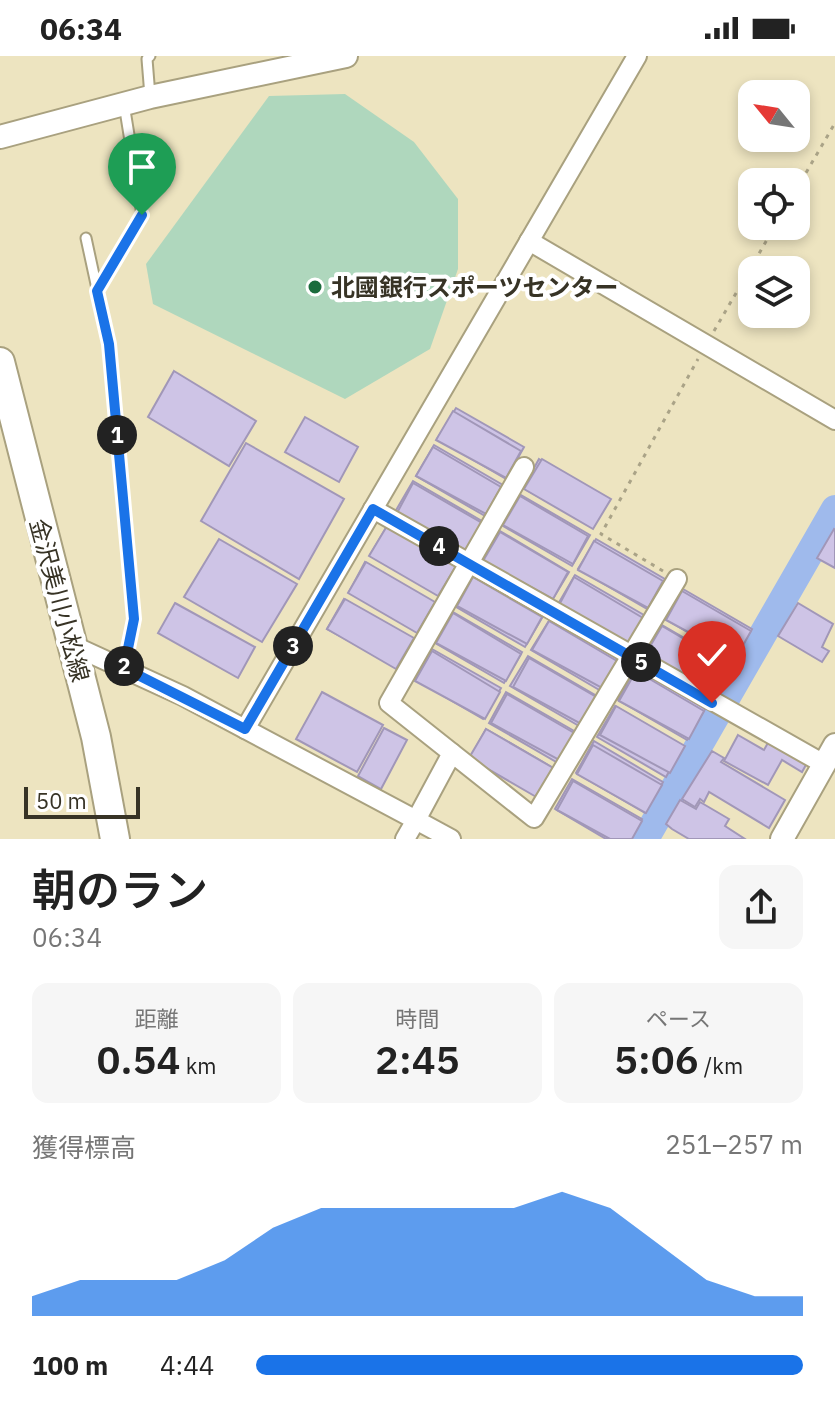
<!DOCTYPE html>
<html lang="ja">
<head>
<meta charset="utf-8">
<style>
  :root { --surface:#fff; --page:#f6f6f6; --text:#222; --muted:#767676; --accent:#1a73e8 }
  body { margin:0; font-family:"IBM Plex Sans","Noto Sans JP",sans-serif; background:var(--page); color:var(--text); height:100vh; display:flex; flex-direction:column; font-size:30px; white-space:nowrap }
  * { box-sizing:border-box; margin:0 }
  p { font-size:26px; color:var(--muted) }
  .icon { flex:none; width:44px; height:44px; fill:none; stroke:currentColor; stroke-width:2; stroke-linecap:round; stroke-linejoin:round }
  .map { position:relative; height:783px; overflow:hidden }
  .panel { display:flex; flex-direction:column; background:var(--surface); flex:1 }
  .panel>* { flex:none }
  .needle { width:52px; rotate:300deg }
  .tools { position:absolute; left:738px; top:24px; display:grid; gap:16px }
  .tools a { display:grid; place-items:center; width:72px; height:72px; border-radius:16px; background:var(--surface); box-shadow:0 4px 12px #0003; font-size:40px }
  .scale { position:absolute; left:24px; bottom:20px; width:116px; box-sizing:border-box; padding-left:8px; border:4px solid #373325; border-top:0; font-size:22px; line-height:28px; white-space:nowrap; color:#373325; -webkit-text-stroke:6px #fff; paint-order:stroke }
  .pin { position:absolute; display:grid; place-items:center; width:68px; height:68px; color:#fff; margin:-82px -34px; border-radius:50% 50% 50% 0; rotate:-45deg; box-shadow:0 0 8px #0007 }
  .pin .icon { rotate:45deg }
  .km { position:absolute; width:40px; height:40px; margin:-20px; border-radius:50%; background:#222; color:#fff; font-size:22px; line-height:40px; text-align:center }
  .round { display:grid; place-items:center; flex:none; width:84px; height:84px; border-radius:16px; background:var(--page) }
  .head { display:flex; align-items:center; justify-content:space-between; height:136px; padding:0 32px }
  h1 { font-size:44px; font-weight:600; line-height:60px }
  .stats { display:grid; grid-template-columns:repeat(3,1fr); gap:12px; height:136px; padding:8px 32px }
  .stats div { display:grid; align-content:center; border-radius:16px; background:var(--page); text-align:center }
  .stats b { font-size:40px; font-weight:600 }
  .stats small { font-size:22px; font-weight:400 }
  .stats p { font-size:22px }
  .chart { height:224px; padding:16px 32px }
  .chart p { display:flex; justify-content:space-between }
  .chart svg { width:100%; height:144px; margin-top:8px; fill:var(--accent); opacity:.7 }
  ul { padding:0 32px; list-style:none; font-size:26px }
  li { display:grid; grid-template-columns:128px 96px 1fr; align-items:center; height:60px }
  li i { height:20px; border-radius:10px; background:var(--accent) }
  .status { display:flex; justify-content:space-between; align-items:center; height:56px; padding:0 40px; background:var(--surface); direction:ltr }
  .status svg { height:22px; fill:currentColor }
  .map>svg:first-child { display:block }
</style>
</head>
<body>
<div class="status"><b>06:34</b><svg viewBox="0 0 49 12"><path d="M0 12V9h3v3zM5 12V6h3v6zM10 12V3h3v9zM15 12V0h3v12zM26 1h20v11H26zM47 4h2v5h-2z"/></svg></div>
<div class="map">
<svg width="835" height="783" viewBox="0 0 835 783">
  <rect width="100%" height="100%" fill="#ede4c0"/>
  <path fill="#afd7bd" d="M345 38 414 86 458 143V213L430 293 345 343 153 248 146 208 269 40Z"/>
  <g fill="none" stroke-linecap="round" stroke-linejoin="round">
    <path stroke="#9fbaec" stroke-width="28" d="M645 783 835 453"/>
  </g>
  <g fill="#cec4e6" stroke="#a197b8" stroke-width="2">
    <path d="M174 315 256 365 229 410 148 361Z"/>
    <path d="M456 352 524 391 506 423 437 383Z"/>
    <path d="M453 355 521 395 506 422 436 384Z"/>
    <path d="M305 361 358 391 339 426 285 396Z"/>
    <path d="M246 387 344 443 299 523 201 465Z"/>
    <path d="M434 389 503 429 485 460 416 420Z"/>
    <path d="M433 391 501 431 486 458 416 420Z"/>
    <path d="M539 403 608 443 592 470 523 432Z"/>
    <path d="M542 403 611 443 593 473 524 433Z"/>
    <path d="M413 425 482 465 464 496 395 456Z"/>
    <path d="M413 427 482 467 467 495 397 457Z"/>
    <path d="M521 439 590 479 572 510 503 470Z"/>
    <path d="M520 440 588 480 573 508 503 469Z"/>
    <path d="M387 470 455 510 440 537 370 499Z"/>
    <path d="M387 470 456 510 438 540 369 500Z"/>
    <path d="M834 473 835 474V512L817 502Z"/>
    <path d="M500 475 569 516 551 546 482 506Z"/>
    <path d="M500 476 568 516 553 543 483 505Z"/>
    <path d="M219 483 297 528 262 586 184 541Z"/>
    <path d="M596 483 665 523 647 553 578 513Z"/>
    <path d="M594 485 663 525 648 552 578 514Z"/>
    <path d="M365 506 434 547 419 574 349 536Z"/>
    <path d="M366 506 435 546 417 577 348 537Z"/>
    <path d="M575 519 644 559 626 590 557 550Z"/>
    <path d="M474 520 543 560 525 591 456 551Z"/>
    <path d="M473 521 542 561 527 588 457 550Z"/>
    <path d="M574 521 643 562 628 589 558 551Z"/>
    <path d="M683 533 752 573 734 603 665 563Z"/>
    <path d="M682 535 751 575 736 602 666 564Z"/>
    <path d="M344 543 412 583 397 611 327 573Z"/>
    <path d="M345 543 414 582 396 613 327 573Z"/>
    <path d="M175 547 255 591 238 622 158 577Z"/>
    <path d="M798 547 833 568 822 591 829 595 822 606 778 580Z"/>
    <path d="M453 556 522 596 504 627 435 587Z"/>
    <path d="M453 557 521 598 506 625 436 587Z"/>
    <path d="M550 563 619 604 601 635 531 594Z"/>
    <path d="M549 565 617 605 602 632 532 594Z"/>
    <path d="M662 569 731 609 713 640 644 600Z"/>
    <path d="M662 570 730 610 715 637 645 599Z"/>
    <path d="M432 593 501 632 483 663 414 623Z"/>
    <path d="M432 595 500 636 485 663 415 625Z"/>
    <path d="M528 600 597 640 579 670 510 630Z"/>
    <path d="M529 602 598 642 583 669 513 631Z"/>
    <path d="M636 613 705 653 687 684 618 644Z"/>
    <path d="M636 615 704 655 689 683 619 645Z"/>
    <path d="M322 636 383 669 357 716 296 683Z"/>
    <path d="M506 636 576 676 558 707 489 667Z"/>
    <path d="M507 638 576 678 561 705 491 667Z"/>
    <path d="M615 650 683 690 666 721 597 681Z"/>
    <path d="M616 650 685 690 670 717 600 679Z"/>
    <path d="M384 672 407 684 381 733 358 720Z"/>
    <path d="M486 673 555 713 540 740 470 702Z"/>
    <path d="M486 673 555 713 538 742 469 702Z"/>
    <path d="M738 679 764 694 769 685 807 707 802 716 782 704 768 729 724 705Z"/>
    <path d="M594 685 663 726 645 757 576 717Z"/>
    <path d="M593 689 662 729 646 757 577 718Z"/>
    <path d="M712 695 724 702 721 706 785 744 769 772 709 736 704 746 700 743 695 751 682 743Z"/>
    <path d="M572 723 642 763 630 783H606L555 753Z"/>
    <path d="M573 725 642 765 632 783H610L557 754Z"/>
    <path d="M680 744 696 753 700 746 729 763 725 770 745 783H689L672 773 666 768Z"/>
  </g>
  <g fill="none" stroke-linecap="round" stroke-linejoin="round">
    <defs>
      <g id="service">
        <path d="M150 40 147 3 150 0"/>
        <path d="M86 182 109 288 134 563 124 612"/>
        <path d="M97 235 142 159 124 48"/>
      </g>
      <g id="minor">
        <path d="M529 185 835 364"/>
        <path d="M373 453 469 507 524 411"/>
        <path d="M72 589 183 640 416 764 405 783"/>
        <path d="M245 673 637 0"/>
        <path d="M452 697 534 762 677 523"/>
        <path d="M451 783 416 764 452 697 389 647 469 507 824 708"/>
      </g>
      <g id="tertiary">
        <path d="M0 81 150 41 346 0"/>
        <path d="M782 783 835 689"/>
      </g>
      <path id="primary" d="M0 306 96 681 115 783"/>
    </defs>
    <use href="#service" stroke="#a9a17f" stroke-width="13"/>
    <use href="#minor" stroke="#a9a17f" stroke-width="22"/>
    <use href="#tertiary" stroke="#a9a17f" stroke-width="26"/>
    <use href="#primary" stroke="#a9a17f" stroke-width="32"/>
    <g stroke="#aaa387" stroke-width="3" stroke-dasharray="4 6" stroke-linecap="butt">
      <path d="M796 134 835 67"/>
      <path d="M714 275 775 170"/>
      <path d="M663 515 601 478 698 303"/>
    </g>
    <use href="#service" stroke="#fff" stroke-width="9"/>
    <use href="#minor" stroke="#fff" stroke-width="18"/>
    <use href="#tertiary" stroke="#fff" stroke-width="22"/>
    <use href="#primary" stroke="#fff" stroke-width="28"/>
  </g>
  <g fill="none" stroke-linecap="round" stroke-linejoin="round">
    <defs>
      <path id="route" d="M142 159 97 235 109 288 134 563 124 612 245 673 373 453 712 647"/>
    </defs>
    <use href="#route" stroke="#fff" stroke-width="16"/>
    <use href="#route" stroke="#1a73e8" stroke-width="10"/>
  </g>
  <circle fill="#1b6c3d" stroke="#fff" stroke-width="3" cx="315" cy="231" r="8"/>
  <g text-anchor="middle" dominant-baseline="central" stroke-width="8" stroke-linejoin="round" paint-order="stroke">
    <g font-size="24" font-weight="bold" fill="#373325" stroke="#fff" text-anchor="start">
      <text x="331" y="231">北國銀行スポーツセンター</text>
    </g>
    <g font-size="24" fill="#373325" stroke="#fff">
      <text transform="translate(60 544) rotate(75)">金沢美川小松線</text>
    </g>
  </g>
</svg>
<div class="tools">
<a><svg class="needle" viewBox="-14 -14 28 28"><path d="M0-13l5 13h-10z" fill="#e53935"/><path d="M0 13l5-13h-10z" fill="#767676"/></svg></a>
<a><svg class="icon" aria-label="locate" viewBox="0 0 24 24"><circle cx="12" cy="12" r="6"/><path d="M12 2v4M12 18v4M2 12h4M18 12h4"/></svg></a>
<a><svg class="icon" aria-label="layers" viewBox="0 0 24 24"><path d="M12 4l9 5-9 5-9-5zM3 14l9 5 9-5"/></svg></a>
</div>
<div class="scale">50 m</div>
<div class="pin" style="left:142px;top:159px;background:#1e9e55"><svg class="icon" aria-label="arrive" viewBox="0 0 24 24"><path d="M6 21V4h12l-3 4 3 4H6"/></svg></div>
<div class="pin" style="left:712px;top:647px;background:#d93025"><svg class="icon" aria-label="check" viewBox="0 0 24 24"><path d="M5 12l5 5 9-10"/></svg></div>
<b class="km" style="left:117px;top:379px">1</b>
<b class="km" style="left:124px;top:610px">2</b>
<b class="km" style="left:293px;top:590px">3</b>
<b class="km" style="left:439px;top:490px">4</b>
<b class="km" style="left:641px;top:606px">5</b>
</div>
<section class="panel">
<div class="head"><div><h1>朝のラン</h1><p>06:34</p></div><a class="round"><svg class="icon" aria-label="share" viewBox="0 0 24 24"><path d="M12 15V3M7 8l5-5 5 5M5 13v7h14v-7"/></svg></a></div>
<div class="stats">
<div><p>距離</p><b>0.54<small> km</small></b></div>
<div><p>時間</p><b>2:45</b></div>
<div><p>ペース</p><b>5:06<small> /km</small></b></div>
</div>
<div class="chart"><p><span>獲得標高</span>251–257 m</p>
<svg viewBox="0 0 160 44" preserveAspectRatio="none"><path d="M0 44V38L10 33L20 33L30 33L40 27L50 17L60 11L70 11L80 11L90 11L100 11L110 6L120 11L130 22L140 33L150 38L160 38V44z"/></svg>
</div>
<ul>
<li><b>100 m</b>4:44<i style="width:100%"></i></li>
</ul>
</section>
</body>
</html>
